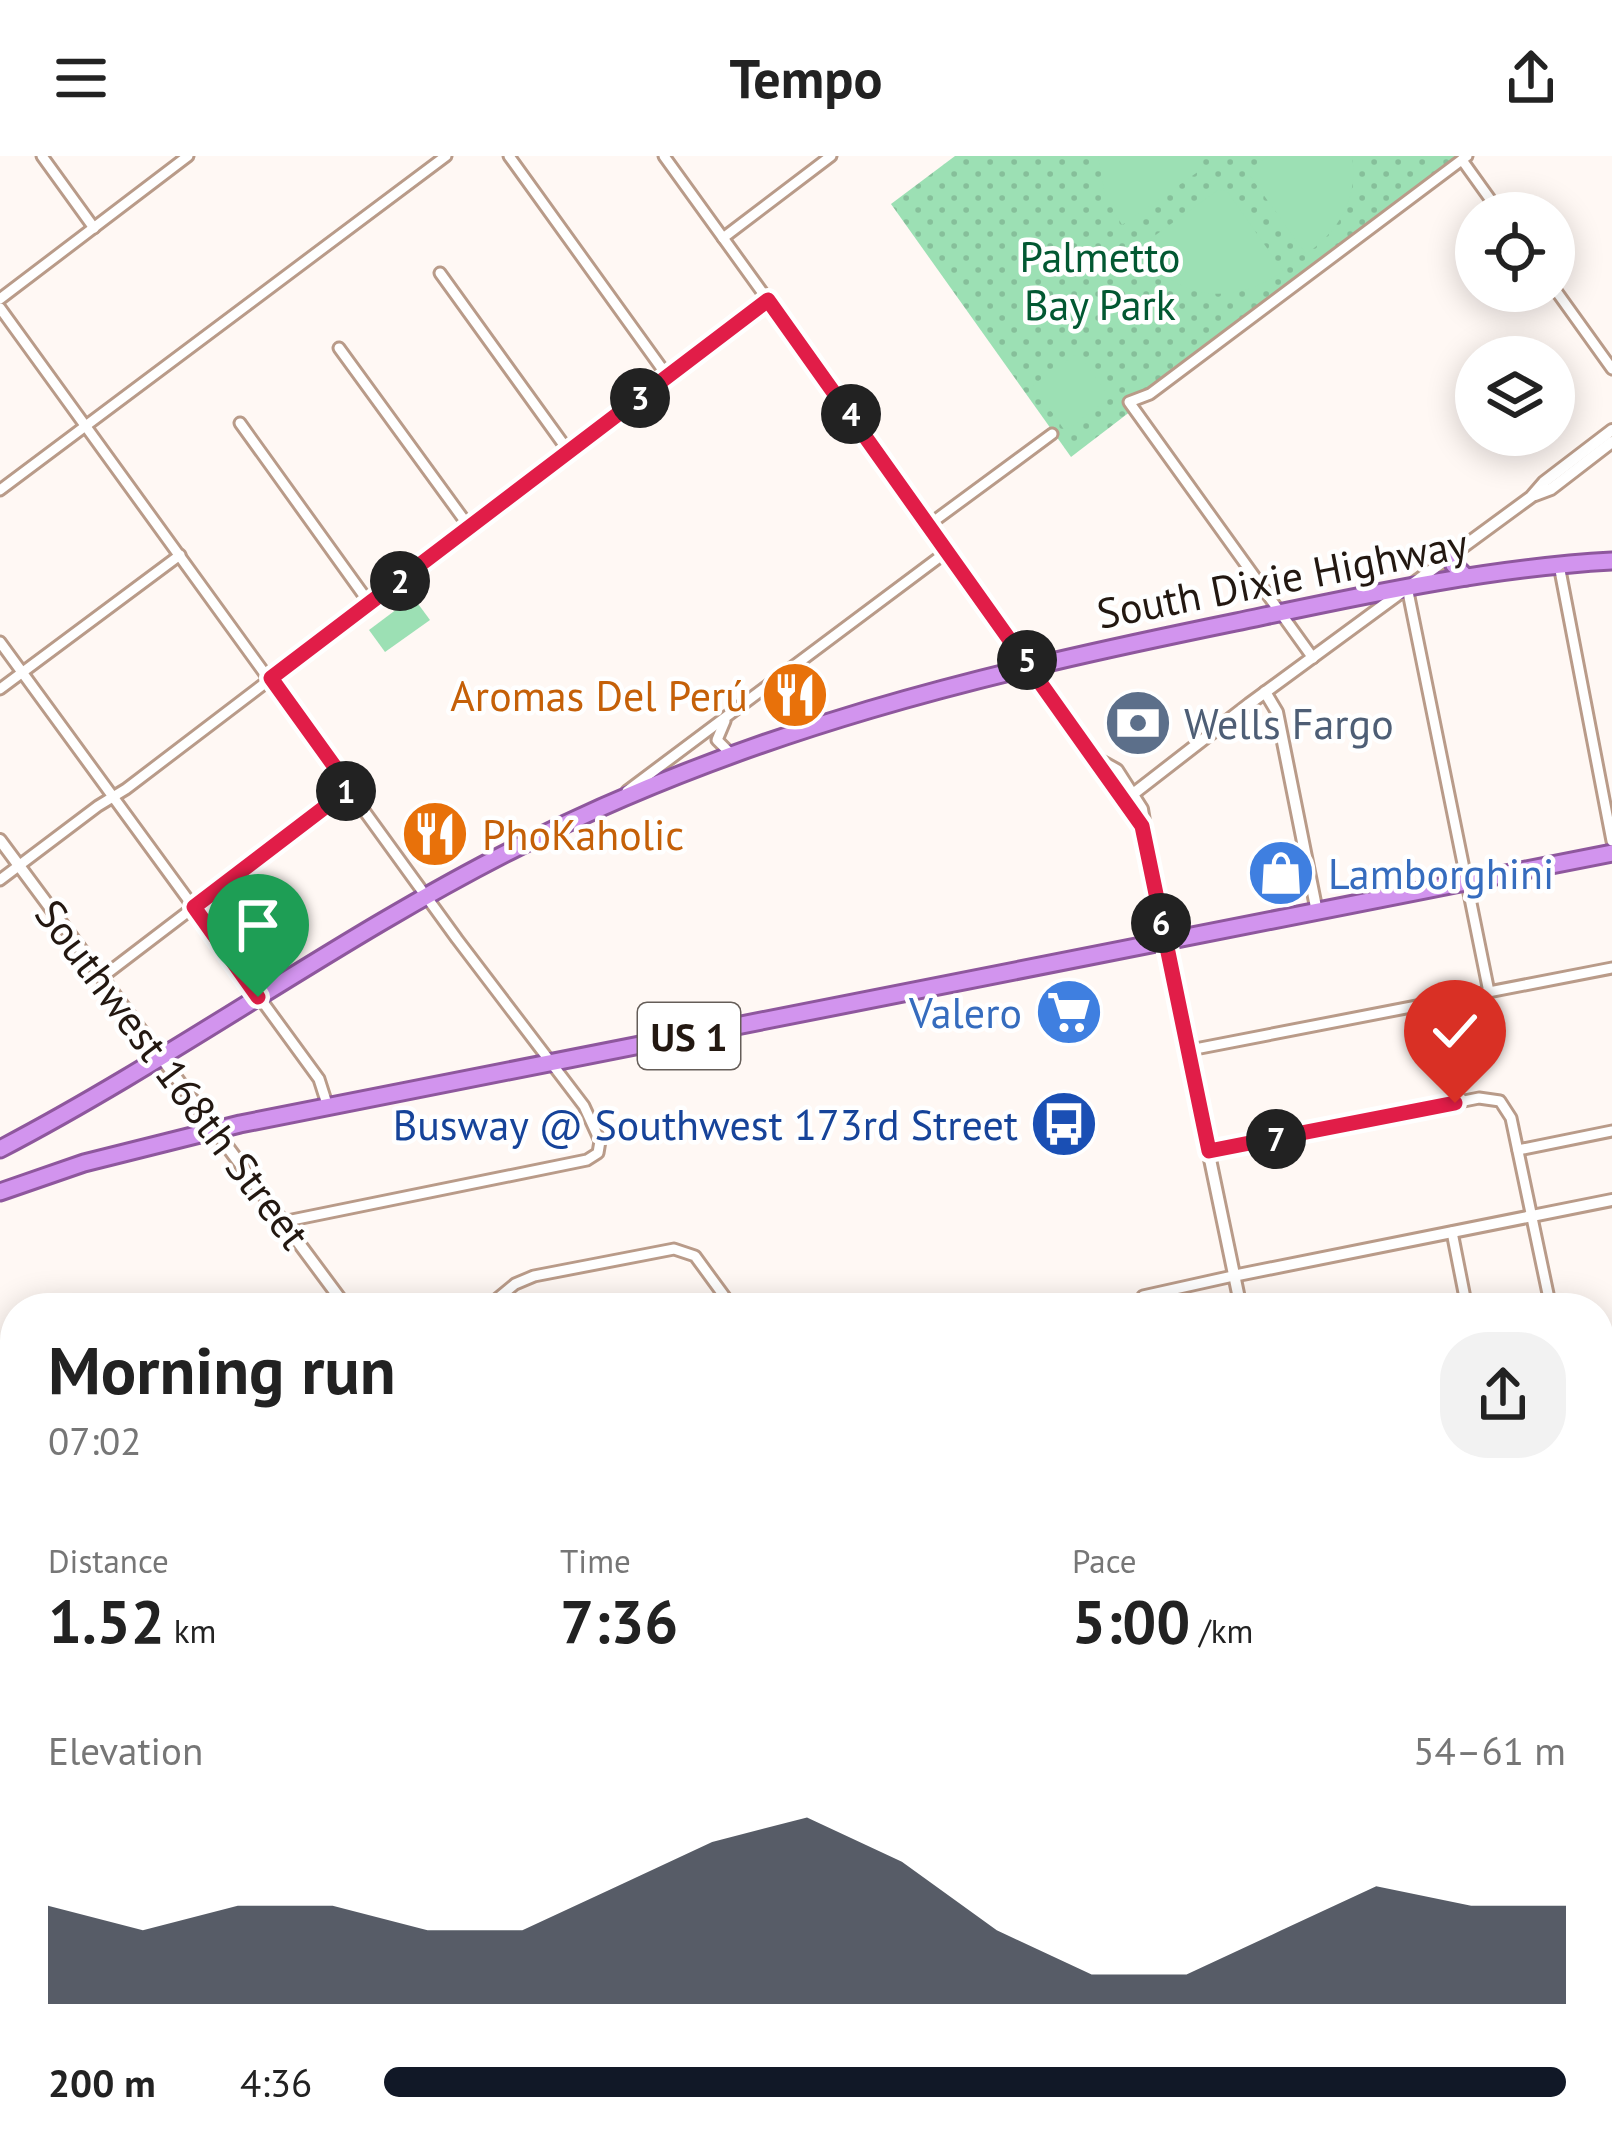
<!DOCTYPE html>
<html lang="en">
<head>
<meta charset="utf-8">
<style>
  :root { --surface:#fff; --page:#f2f2f2; --text:#222; --muted:#767676; --accent:#111827 }
  body { margin:0; font-family:"PT Sans",sans-serif; background:var(--page); color:var(--text); height:100vh; display:flex; flex-direction:column; font-size:45px; white-space:nowrap }
  * { box-sizing:border-box; margin:0 }
  p { font-size:39px; color:var(--muted) }
  .icon { flex:none; width:66px; height:66px; fill:none; stroke:currentColor; stroke-width:2; stroke-linecap:round; stroke-linejoin:round }
  .map { position:relative; flex:1; overflow:hidden }
  .sheet { position:absolute; left:0px; top:1137px; width:1614px; height:861px; display:flex; flex-direction:column; background:var(--surface); border-radius:48px 48px 0 0; box-shadow:0 6px 30px #0003 }
  .sheet>* { flex:none }
  .controls { position:absolute; left:1455px; top:36px; display:grid; gap:24px }
  .controls a { display:grid; place-items:center; width:120px; height:120px; border-radius:50%; background:var(--surface); box-shadow:0 6px 30px #0003; font-size:60px }
  .pin { position:absolute; display:grid; place-items:center; width:102px; height:102px; color:#fff; margin:-123px -51px; border-radius:50% 50% 50% 0; rotate:-45deg; box-shadow:0 0 12px #0007 }
  .pin .icon { rotate:45deg }
  .km { position:absolute; width:60px; height:60px; margin:-30px; border-radius:50%; background:#222; color:#fff; font-size:33px; line-height:60px; text-align:center }
  .round { display:grid; place-items:center; flex:none; width:126px; height:126px; border-radius:48px; background:var(--page) }
  .overview { display:flex; align-items:center; justify-content:space-between; height:204px; padding:0 48px }
  h1 { font-size:66px; font-weight:700; line-height:90px }
  .stats { display:grid; grid-template-columns:repeat(3,1fr); gap:18px; height:204px; padding:12px 48px }
  .stats div { display:grid; align-content:center }
  .stats b { font-size:60px; font-weight:700 }
  .stats small { font-size:33px; font-weight:400 }
  .stats p { font-size:33px }
  .chart { height:336px; padding:24px 48px }
  .chart p { display:flex; justify-content:space-between }
  .chart svg { width:100%; height:216px; margin-top:12px; fill:var(--accent); opacity:.7 }
  ul { padding:0 48px; list-style:none; font-size:39px }
  li { display:grid; grid-template-columns:192px 144px 1fr; align-items:center; height:90px }
  li i { height:30px; border-radius:15px; background:var(--accent) }
  header { display:flex; justify-content:space-between; align-items:center; height:156px; padding:0 48px; background:var(--surface); font-size:54px; font-weight:700 }
  .map>svg:first-child { display:block }
</style>
</head>
<body>
<header><svg class="icon" aria-label="menu" viewBox="0 0 24 24"><path d="M4 6h16M4 12h16M4 18h16"/></svg>Tempo<svg class="icon" aria-label="share" viewBox="0 0 24 24"><path d="M12 15V3M7 8l5-5 5 5M5 13v7h14v-7"/></svg></header>
<div class="map">
<svg width="1612" height="1997" viewBox="0 0 1612 1997">
  <defs>
    <pattern id="grass-dots" width="8" height="8" patternUnits="userSpaceOnUse" patternTransform="scale(3)"><rect width="8" height="8" fill="#9ce0b4"/><path d="M2 2h.1M6 6h.1" fill="none" stroke="#86bf9a" stroke-width="1.8" stroke-linecap="round"/></pattern>
  </defs>
  <rect width="100%" height="100%" fill="#fff8f4"/>
  <path fill="url(#grass-dots)" d="M955 0H1464L1071 301 891 48Z"/>
  <g fill="#9ce0b4">
    <path d="M1098 0H1201L1203 2 1202 13 1122 69 1105 39Z"/>
    <path d="M1268 0H1352C1359 41 1339 75 1306 98L1250 20V13Z"/>
    <path d="M1218 34 1227 35 1283 115C1232 152 1174 144 1139 91Z"/>
    <path d="M1078 197 1110 242 1065 275 1033 229Z"/>
    <path d="M413 441 430 464 385 496 369 474Z"/>
  </g>
  <g fill="none" stroke-linecap="round" stroke-linejoin="round">
    <defs>
      <g id="minor">
        <path d="M42 0 94 72"/>
        <path d="M509 0 668 221"/>
        <path d="M664 0 1031 509"/>
        <path d="M1462 4 1500 57"/>
        <path d="M723 82 831 0"/>
        <path d="M440 117 569 296"/>
        <path d="M1554 132 1612 213"/>
        <path d="M0 143 188 0"/>
        <path d="M0 152 457 783 584 950 600 985 598 997 587 1004 282 1066"/>
        <path d="M339 192 470 372"/>
        <path d="M240 267 370 448"/>
        <path d="M0 334 446 0"/>
        <path d="M930 368 1052 278"/>
        <path d="M1559 409 1612 685"/>
        <path d="M1407 431 1489 836"/>
        <path d="M0 486 319 923 328 951"/>
        <path d="M1313 502 1129 246 1150 238 1467 0"/>
        <path d="M0 533 180 399"/>
        <path d="M725 565 717 584 731 598"/>
        <path d="M627 635 949 394"/>
        <path d="M0 724 98 650 126 633 768 144"/>
        <path d="M101 822 350 632"/>
        <path d="M1190 894 1612 812"/>
        <path d="M1518 994 1612 975"/>
        <path d="M1209 996 1479 942 1500 945 1511 962 1551 1152"/>
        <path d="M1452 1076 1467 1152"/>
        <path d="M1143 1140 1233 1120"/>
        <path d="M486 1152 515 1128 534 1120 674 1093 695 1100 733 1152"/>
        <path d="M0 1278 15 1275"/>
        <path d="M0 1339 15 1361"/>
        <path d="M1599 1349 1612 1346"/>
        <path d="M1599 1410 1612 1412"/>
        <path d="M1599 1519 1612 1516"/>
        <path d="M0 1558 15 1578"/>
        <path d="M1599 1594 1607 1619"/>
        <path d="M1599 1704 1612 1714"/>
        <path d="M0 1774 15 1794"/>
        <path d="M0 1886 15 1875"/>
        <path d="M139 1983 149 1997"/>
        <path d="M282 1983 293 1997"/>
        <path d="M430 1983 440 1997"/>
        <path d="M1156 1983 1166 1997"/>
        <path d="M1430 1983 1440 1997"/>
        <path d="M1586 1983 1596 1997"/>
        <path d="M0 1993 3 1997"/>
        <path d="M582 1995 599 1983"/>
        <path d="M372 1997 391 1983"/>
        <path d="M789 1997 808 1983"/>
        <path d="M1219 1997 1238 1983"/>
      </g>
      <g id="tertiary">
        <path d="M1535 339 1551 333 1612 286"/>
        <path d="M1031 509 1099 604"/>
        <path d="M1265 536 1277 556 1317 756"/>
        <path d="M1133 638 1249 548 1531 341 1544 326 1612 274"/>
        <path d="M1142 670 1102 616 1099 604 1117 614 1142 653 1161 768 1241 1152"/>
        <path d="M0 684 347 1152"/>
        <path d="M1233 1120 1612 1044"/>
        <path d="M1599 1790 1612 1808"/>
        <path d="M1599 1865 1612 1856"/>
        <path d="M961 1983 971 1997"/>
        <path d="M1421 1997 1441 1983"/>
      </g>
      <g id="trunk">
        <path d="M1455 396 1454 409 1466 421"/>
        <path d="M0 993C178 900 339 781 518 691 751 573 982 518 1236 466 1360 440 1485 412 1612 405"/>
        <path d="M0 1036 84 1007 240 968 1612 697"/>
      </g>
    </defs>
    <use href="#minor" stroke="#b99b89" stroke-width="15"/>
    <use href="#tertiary" stroke="#b99b89" stroke-width="16"/>
    <use href="#trunk" stroke="#8e579d" stroke-width="21"/>
    <use href="#minor" stroke="#fff" stroke-width="9"/>
    <use href="#tertiary" stroke="#fff" stroke-width="10"/>
    <use href="#trunk" stroke="#d294ee" stroke-width="15"/>
  </g>
  <g fill="none" stroke-linecap="round" stroke-linejoin="round">
    <defs>
      <path id="route" d="M258 841 194 751 350 632 271 522 768 144 1142 670 1209 995 1455 947"/>
    </defs>
    <use href="#route" stroke="#fff" stroke-width="24"/>
    <use href="#route" stroke="#e11d48" stroke-width="15"/>
  </g>
  <defs>
    <symbol id="restaurant-disc" viewBox="-11 -11 22 22"><circle r="9.5" fill="#e8710a" stroke="#fff"/><path d="M-5-6h1v4h1v-4h1v4h1v-4h1v5L-1.5 .5V6h-2V.5L-5-1ZM5-6V6H3V1.5H1.5Q1.5-4 5-6Z" fill="#fff"/></symbol>
    <symbol id="bank-disc" viewBox="-11 -11 22 22"><circle r="9.5" fill="#5c6f8a" stroke="#fff"/><path d="M-6-4H6V4H-6ZM0-2.3a2.3 2.3 0 1 0 0 4.6a2.3 2.3 0 1 0 0-4.6Z" fill="#fff"/></symbol>
    <symbol id="shop-disc" viewBox="-11 -11 22 22"><circle r="9.5" fill="#3f7fe0" stroke="#fff"/><path d="M-5-2.5h2.3a2.7 3.5 0 0 1 5.4 0H5L5.5 6h-11ZM-1.5-2.5h3a1.5 2.3 0 0 0-3 0Z" fill="#fff"/></symbol>
    <symbol id="supermarket-disc" viewBox="-11 -11 22 22"><circle r="9.5" fill="#3f7fe0" stroke="#fff"/><path d="M-6-5.5h2.5l.6 2H6L4.5 2H-2.5L-4.4-4H-6ZM-1.5 3.2a1.3 1.3 0 1 0 .1 0ZM3 3.2a1.3 1.3 0 1 0 .1 0Z" fill="#fff"/></symbol>
    <symbol id="bus-disc" viewBox="-11 -11 22 22"><circle r="9.5" fill="#1a4fb4" stroke="#fff"/><path d="M-5-6H5V4H4V6H2V4H-2V6H-4V4H-5ZM-3.5-4V0h7V-4ZM-3.5 1.2v1.5H-2V1.2ZM2 1.2v1.5H3.5V1.2Z" fill="#fff"/></symbol>
  </defs>
  <g fill-rule="evenodd">
    <use href="#restaurant-disc" x="757" y="501" width="76" height="76"/>
    <use href="#bank-disc" x="1100" y="529" width="76" height="76"/>
    <use href="#restaurant-disc" x="397" y="640" width="76" height="76"/>
    <use href="#shop-disc" x="1243" y="679" width="76" height="76"/>
    <use href="#supermarket-disc" x="1031" y="818" width="76" height="76"/>
    <use href="#bus-disc" x="1026" y="930" width="76" height="76"/>
  </g>
  <g text-anchor="middle" dominant-baseline="central" stroke-width="9" stroke-linejoin="round" paint-order="stroke">
    <rect fill="#fff" stroke="#655d58" stroke-width="3" x="638" y="847" width="102" height="66" rx="9"/>
    <g font-size="39" font-weight="bold" fill="#231811">
      <text x="689" y="880">US 1</text>
    </g>
    <g font-size="42" fill="#025832" stroke="#fff">
      <text x="1100" y="100">Palmetto<tspan x="1100" dy="48">Bay Park</tspan></text>
    </g>
    <g font-size="42" fill="#231811" stroke="#fff">
      <text transform="translate(1282 422) rotate(-11)">South Dixie Highway</text>
      <text transform="translate(173 918) rotate(53)">Southwest 168th Street</text>
    </g>
    <g font-size="42" fill="#c56008" stroke="#fff" text-anchor="end">
      <text x="748" y="539">Aromas Del Perú</text>
      <text x="482" y="678" text-anchor="start">PhoKaholic</text>
    </g>
    <g font-size="42" fill="#4e5e75" stroke="#fff" text-anchor="start">
      <text x="1184" y="567">Wells Fargo</text>
    </g>
    <g font-size="42" fill="#366cbe" stroke="#fff" text-anchor="start">
      <text x="1328" y="717">Lamborghini</text>
      <text x="1022" y="856" text-anchor="end">Valero</text>
    </g>
    <g font-size="42" fill="#164399" stroke="#fff" text-anchor="end">
      <text x="1018" y="968">Busway @ Southwest 173rd Street</text>
    </g>
  </g>
</svg>
<div class="controls">
<a><svg class="icon" aria-label="locate" viewBox="0 0 24 24"><circle cx="12" cy="12" r="6"/><path d="M12 2v4M12 18v4M2 12h4M18 12h4"/></svg></a>
<a><svg class="icon" aria-label="layers" viewBox="0 0 24 24"><path d="M12 4l9 5-9 5-9-5zM3 14l9 5 9-5"/></svg></a>
</div>
<div class="pin" style="left:258px;top:841px;background:#1e9e55"><svg class="icon" aria-label="arrive" viewBox="0 0 24 24"><path d="M6 21V4h12l-3 4 3 4H6"/></svg></div>
<div class="pin" style="left:1455px;top:947px;background:#d93025"><svg class="icon" aria-label="check" viewBox="0 0 24 24"><path d="M5 12l5 5 9-10"/></svg></div>
<b class="km" style="left:346px;top:635px">1</b>
<b class="km" style="left:400px;top:425px">2</b>
<b class="km" style="left:640px;top:242px">3</b>
<b class="km" style="left:851px;top:258px">4</b>
<b class="km" style="left:1027px;top:504px">5</b>
<b class="km" style="left:1161px;top:767px">6</b>
<b class="km" style="left:1276px;top:983px">7</b>
<section class="sheet">
<div class="overview"><div><h1>Morning run</h1><p>07:02</p></div><a class="round"><svg class="icon" aria-label="share" viewBox="0 0 24 24"><path d="M12 15V3M7 8l5-5 5 5M5 13v7h14v-7"/></svg></a></div>
<div class="stats">
<div><p>Distance</p><b>1.52<small> km</small></b></div>
<div><p>Time</p><b>7:36</b></div>
<div><p>Pace</p><b>5:00<small> /km</small></b></div>
</div>
<div class="chart"><p><span>Elevation</span>54–61 m</p>
<svg viewBox="0 0 160 44" preserveAspectRatio="none"><path d="M0 44V24L10 29L20 24L30 24L40 29L50 29L60 20L70 11L80 6L90 15L100 29L110 38L120 38L130 29L140 20L150 24L160 24V44z"/></svg>
</div>
<ul>
<li><b>200 m</b>4:36<i style="width:100%"></i></li>
</ul>
</section>
</div>
</body>
</html>
